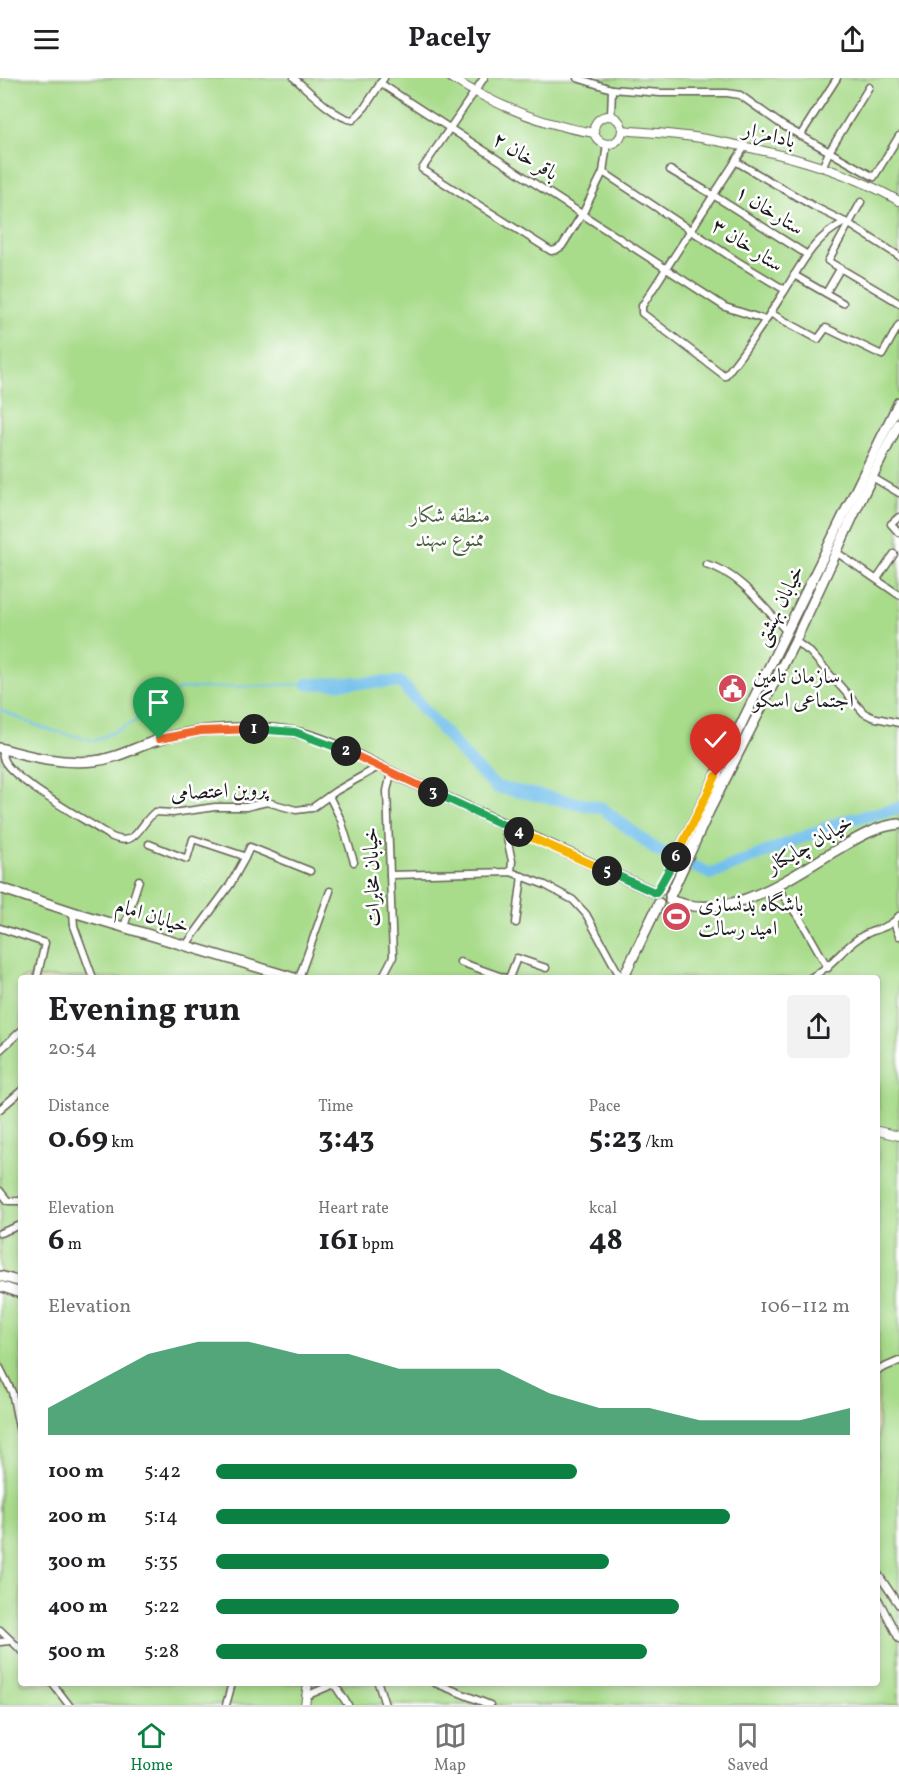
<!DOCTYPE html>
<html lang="en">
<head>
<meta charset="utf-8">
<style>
  :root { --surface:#fff; --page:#f2f2f2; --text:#202124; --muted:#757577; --line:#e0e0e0; --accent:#0b8043 }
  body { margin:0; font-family:Vollkorn,Amiri,serif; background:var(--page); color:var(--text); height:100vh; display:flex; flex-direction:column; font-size:22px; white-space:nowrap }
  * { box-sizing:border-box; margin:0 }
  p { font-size:20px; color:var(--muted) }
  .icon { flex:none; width:33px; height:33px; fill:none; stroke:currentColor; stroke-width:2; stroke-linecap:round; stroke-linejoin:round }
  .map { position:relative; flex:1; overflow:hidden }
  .sheet { position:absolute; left:18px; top:897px; width:862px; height:711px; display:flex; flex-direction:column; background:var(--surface); border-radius:6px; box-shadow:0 3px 9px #0003 }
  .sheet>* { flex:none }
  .pin { position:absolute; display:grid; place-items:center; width:51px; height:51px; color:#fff; margin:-62px -26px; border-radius:50% 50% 50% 0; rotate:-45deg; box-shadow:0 0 6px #0007 }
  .pin .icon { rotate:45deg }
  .km { position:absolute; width:30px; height:30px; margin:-15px; border-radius:50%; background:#222; color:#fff; font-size:16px; line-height:30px; text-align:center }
  .round { display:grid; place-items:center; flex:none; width:63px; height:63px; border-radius:6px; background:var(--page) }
  .overview { display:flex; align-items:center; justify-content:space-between; height:102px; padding:0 30px }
  h1 { font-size:33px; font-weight:700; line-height:45px }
  .metrics { display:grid; grid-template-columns:repeat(3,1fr); gap:9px; height:102px; padding:6px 30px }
  .metrics div { display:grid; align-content:center }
  .metrics b { font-size:30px; font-weight:700 }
  .metrics small { font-size:16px; font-weight:400 }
  .metrics p { font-size:16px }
  .chart { height:168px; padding:12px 30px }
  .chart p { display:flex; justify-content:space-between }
  .chart svg { width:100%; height:108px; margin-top:6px; fill:var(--accent); opacity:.7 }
  ul { padding:0 30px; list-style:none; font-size:20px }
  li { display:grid; grid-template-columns:96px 72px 1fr; align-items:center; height:45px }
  li i { height:15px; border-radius:8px; background:var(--accent) }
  header { display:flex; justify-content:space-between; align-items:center; height:78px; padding:0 30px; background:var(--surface); font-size:27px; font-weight:700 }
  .tabs { display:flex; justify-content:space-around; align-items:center; height:84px; border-top:2px solid var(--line); background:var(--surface); font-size:16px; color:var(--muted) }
  .tabs a { display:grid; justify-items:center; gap:3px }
  .tabs .active { color:var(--accent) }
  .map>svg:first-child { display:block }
</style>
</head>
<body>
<header><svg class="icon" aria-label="menu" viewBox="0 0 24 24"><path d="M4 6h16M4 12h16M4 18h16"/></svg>Pacely<svg class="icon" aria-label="share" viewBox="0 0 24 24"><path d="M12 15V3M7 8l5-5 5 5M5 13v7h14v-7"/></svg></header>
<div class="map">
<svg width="899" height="1627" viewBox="0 0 899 1627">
  <rect width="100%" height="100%" fill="#fff"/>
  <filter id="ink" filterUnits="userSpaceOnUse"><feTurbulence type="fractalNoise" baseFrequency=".0167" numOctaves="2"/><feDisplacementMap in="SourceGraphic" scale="12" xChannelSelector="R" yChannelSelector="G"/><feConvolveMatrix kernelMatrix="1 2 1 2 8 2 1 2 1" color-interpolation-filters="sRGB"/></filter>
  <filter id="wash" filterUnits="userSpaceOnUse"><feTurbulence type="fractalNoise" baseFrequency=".008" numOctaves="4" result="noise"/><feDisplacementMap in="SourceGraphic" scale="24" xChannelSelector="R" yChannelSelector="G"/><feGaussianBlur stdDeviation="1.35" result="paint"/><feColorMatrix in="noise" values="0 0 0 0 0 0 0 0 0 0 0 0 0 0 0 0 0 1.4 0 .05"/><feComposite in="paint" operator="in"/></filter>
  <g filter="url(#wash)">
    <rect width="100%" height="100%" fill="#ecdfbd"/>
    <path fill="#a8db8a" stroke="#627c53" stroke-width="1.5" fill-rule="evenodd" d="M0 0H899V1627H0ZM21 900H878V1605H21Z"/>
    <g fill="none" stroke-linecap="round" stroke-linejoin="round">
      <path stroke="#72bfec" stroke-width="2" d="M0 632 42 650 95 663 132 645 180 611 307 606"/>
      <path stroke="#72bfec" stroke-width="12" d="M307 606 400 604 473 687 496 709 602 730 655 771 711 796 843 743 899 730"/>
    </g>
  </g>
  <g filter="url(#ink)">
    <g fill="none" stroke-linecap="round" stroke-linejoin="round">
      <defs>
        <g id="minor">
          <path d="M294 0C308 12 335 40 353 42L365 29 384 0"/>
          <path d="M484 0 422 91 551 173 556 172 562 168 583 135 603 94 607 66"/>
          <path d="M577 0 612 11 660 15H727L740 17 782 47 874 99 899 58"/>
          <path d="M380 5 725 229 766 242"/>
          <path d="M611 38 612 11"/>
          <path d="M800 58 837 0"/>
          <path d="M744 70 642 228V235L725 298C746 272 764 245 782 217 801 188 811 161 845 144"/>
          <path d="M735 83 813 128 849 146 899 178"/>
          <path d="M822 90 829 74 869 9"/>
          <path d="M670 92 713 117 806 176"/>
          <path d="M603 94 737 183 785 212"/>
          <path d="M861 124 828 183 899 225"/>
          <path d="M794 197 843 225"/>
          <path d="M826 215 840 191"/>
          <path d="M770 235 818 261 826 250 882 277 899 247"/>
          <path d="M872 399 899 415"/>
          <path d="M899 439 891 446 899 455"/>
          <path d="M836 474 899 517"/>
          <path d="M706 486C740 495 764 530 787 554"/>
          <path d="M877 501 894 476"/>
          <path d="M795 563 810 574 864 635 872 639 899 645"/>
          <path d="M4 671C3 675 2 677 3 680 9 701 90 744 110 758 137 771 138 747 155 734L173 735 215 729H246L267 724 296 732 312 730 336 713 378 689"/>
          <path d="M329 718 341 742 354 784"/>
          <path d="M504 747 512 783 511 794"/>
          <path d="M149 766 187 781 193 761 241 777 245 780 230 807 186 867"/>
          <path d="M245 780 250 769 310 793"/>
          <path d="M390 797 511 794 545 807 573 822 586 836 621 900"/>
          <path d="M776 808 802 844 828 890"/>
          <path d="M73 834 74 848 93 900"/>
          <path d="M516 845 522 798"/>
          <path d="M894 845 899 858"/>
          <path d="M124 849 139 802"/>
          <path d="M0 850 45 865 37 900"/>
          <path d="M460 884 505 900"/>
          <path d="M299 900 330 813"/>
          <path d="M382 900 393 879 387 713 391 695"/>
          <path d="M509 900 517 880 546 890"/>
          <path d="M810 900C832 889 842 870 862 858 876 850 889 851 899 838"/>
          <path d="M0 972 21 953"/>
          <path d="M0 1031 21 1013"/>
          <path d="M0 1113 8 1123H21"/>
          <path d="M0 1155 21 1147"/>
          <path d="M0 1290 12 1314 21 1360"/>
          <path d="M878 1292 899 1283"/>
          <path d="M878 1496 899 1527"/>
          <path d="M878 1521 899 1561"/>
          <path d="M0 1552 21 1572"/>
          <path d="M0 1564 10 1563"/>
          <path d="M52 1605 69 1627"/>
          <path d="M378 1605 385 1627"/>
          <path d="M435 1605 490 1627"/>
          <path d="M306 1618 334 1606 348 1627"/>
          <path d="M226 1627 232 1605"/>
        </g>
        <g id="tertiary">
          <path d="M451 0C495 27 543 47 594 55"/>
          <circle cx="608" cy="52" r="14"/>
          <path d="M622 52C650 55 679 56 706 61 771 73 841 89 899 123"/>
          <path d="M878 1053 899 1058"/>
          <path d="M305 1627 308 1605"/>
        </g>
        <g id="secondary">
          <path d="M0 670C31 679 62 686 94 683 117 681 137 668 159 662 198 649 254 647 294 654 331 660 374 687 407 702 490 740 573 778 656 815"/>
          <path d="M0 810 73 834 294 900"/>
          <path d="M660 812 899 324"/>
          <path d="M670 818 709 733 795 563 860 423 899 345"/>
          <path d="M670 822C731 846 789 799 840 770 859 759 877 748 899 746"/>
          <path d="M623 900 659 825"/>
          <path d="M0 1198 21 1204"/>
          <path d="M0 1208 21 1215"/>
        </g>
      </defs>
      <use href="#minor" stroke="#656054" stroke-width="9"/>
      <use href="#tertiary" stroke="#656054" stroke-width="10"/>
      <use href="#secondary" stroke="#656054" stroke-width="12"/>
      <use href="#minor" stroke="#fff" stroke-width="6"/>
      <use href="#tertiary" stroke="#fff" stroke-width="8"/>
      <use href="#secondary" stroke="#fff" stroke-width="9"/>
    </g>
  </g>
  <g fill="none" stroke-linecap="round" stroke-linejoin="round" filter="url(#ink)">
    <defs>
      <path id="split-1" d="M159 661 201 653 254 651"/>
      <path id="split-2" d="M254 651 295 654 346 673"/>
      <path id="split-3" d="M346 673 433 714"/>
      <path id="split-4" d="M433 714 519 754"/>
      <path id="split-5" d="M519 754 607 793"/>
      <path id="split-6" d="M607 793 656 815 676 779"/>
      <path id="split-7" d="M676 779 716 698"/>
    </defs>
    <use href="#split-1" stroke="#fff" stroke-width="12"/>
    <use href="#split-2" stroke="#fff" stroke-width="12"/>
    <use href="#split-3" stroke="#fff" stroke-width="12"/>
    <use href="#split-4" stroke="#fff" stroke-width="12"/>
    <use href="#split-5" stroke="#fff" stroke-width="12"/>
    <use href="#split-6" stroke="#fff" stroke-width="12"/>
    <use href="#split-7" stroke="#fff" stroke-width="12"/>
    <use href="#split-1" stroke="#f0652b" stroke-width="8"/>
    <use href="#split-2" stroke="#22a559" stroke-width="8"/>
    <use href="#split-3" stroke="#f0652b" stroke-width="8"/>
    <use href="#split-4" stroke="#22a559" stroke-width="8"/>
    <use href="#split-5" stroke="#f5b400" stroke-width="8"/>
    <use href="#split-6" stroke="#22a559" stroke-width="8"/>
    <use href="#split-7" stroke="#f5b400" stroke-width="8"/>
  </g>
  <defs>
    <symbol id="civic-disc" viewBox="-11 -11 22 22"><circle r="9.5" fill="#d1495b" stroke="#fff"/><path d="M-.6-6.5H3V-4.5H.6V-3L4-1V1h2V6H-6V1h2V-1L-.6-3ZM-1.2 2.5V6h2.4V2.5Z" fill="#fff"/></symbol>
    <symbol id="stadium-disc" viewBox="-11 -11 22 22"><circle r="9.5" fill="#d1495b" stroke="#fff"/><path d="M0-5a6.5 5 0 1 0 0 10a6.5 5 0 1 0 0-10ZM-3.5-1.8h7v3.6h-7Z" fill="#fff"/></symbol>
  </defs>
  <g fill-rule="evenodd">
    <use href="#civic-disc" x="716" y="594" width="33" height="33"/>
    <use href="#stadium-disc" x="660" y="822" width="33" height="33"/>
  </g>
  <g text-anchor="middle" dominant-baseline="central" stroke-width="5" stroke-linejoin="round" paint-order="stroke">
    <g font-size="21" fill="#1c1c1c" stroke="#fff">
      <text transform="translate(769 58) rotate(14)">بادامزار</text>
      <text transform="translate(525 79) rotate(32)">باقر خان ۲</text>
      <text transform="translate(769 133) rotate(32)">ستارخان ۱</text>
      <text transform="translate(747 168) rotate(33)">ستار خان ۳</text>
      <text transform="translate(780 528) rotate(-64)">خیابان بهشتی</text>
      <text transform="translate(219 714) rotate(-3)">پروین اعتصامی</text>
      <text transform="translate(810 767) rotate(-30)">خیابان چایکنار</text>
      <text transform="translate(373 799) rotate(-92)">خیابان مخابرات</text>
      <text transform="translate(152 839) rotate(17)">خیابان امام</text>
    </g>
    <g font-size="21" fill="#4d5f42" stroke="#fff">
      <text x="450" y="438">منطقه شکار<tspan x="450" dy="24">ممنوع سهند</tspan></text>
    </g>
    <g font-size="21" fill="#1c1c1c" stroke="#fff" text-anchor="start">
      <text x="753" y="599">سازمان تامین<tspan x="753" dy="24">اجتماعی اسکو</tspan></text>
      <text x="698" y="827">باشگاه بدنسازی<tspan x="698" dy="24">امید رسالت</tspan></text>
    </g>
  </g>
</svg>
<div class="pin" style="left:159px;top:661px;background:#1e9e55"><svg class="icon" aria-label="arrive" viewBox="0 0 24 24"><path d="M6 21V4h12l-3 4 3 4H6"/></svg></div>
<div class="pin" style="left:716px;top:698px;background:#d93025"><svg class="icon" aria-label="check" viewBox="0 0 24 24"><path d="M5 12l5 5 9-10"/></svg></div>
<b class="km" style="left:254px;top:651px">1</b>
<b class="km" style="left:346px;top:673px">2</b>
<b class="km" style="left:433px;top:714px">3</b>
<b class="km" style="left:519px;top:754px">4</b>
<b class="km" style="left:607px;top:793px">5</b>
<b class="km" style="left:676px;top:779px">6</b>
<section class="sheet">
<div class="overview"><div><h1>Evening run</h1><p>20:54</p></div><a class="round"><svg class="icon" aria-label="share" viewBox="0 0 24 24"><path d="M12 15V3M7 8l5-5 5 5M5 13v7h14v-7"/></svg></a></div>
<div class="metrics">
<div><p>Distance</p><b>0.69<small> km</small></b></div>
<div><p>Time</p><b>3:43</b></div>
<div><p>Pace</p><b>5:23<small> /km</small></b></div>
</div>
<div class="metrics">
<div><p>Elevation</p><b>6<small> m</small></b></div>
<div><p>Heart rate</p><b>161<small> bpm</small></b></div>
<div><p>kcal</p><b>48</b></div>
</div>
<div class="chart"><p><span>Elevation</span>106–112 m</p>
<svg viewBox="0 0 160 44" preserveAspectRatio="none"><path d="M0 44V33L10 22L20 11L30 6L40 6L50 11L60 11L70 17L80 17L90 17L100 27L110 33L120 33L130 38L140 38L150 38L160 33V44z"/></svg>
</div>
<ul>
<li><b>100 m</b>5:42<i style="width:57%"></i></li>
<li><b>200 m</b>5:14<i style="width:81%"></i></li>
<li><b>300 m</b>5:35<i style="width:62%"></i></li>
<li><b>400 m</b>5:22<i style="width:73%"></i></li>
<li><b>500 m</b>5:28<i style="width:68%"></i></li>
</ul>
</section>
</div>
<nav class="tabs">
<a class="active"><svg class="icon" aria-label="home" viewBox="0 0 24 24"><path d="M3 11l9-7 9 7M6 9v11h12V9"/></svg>Home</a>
<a><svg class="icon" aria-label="map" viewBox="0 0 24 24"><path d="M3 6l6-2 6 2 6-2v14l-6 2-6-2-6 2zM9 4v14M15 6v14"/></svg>Map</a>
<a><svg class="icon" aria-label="saved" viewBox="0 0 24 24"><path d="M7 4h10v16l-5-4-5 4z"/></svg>Saved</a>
</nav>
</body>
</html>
